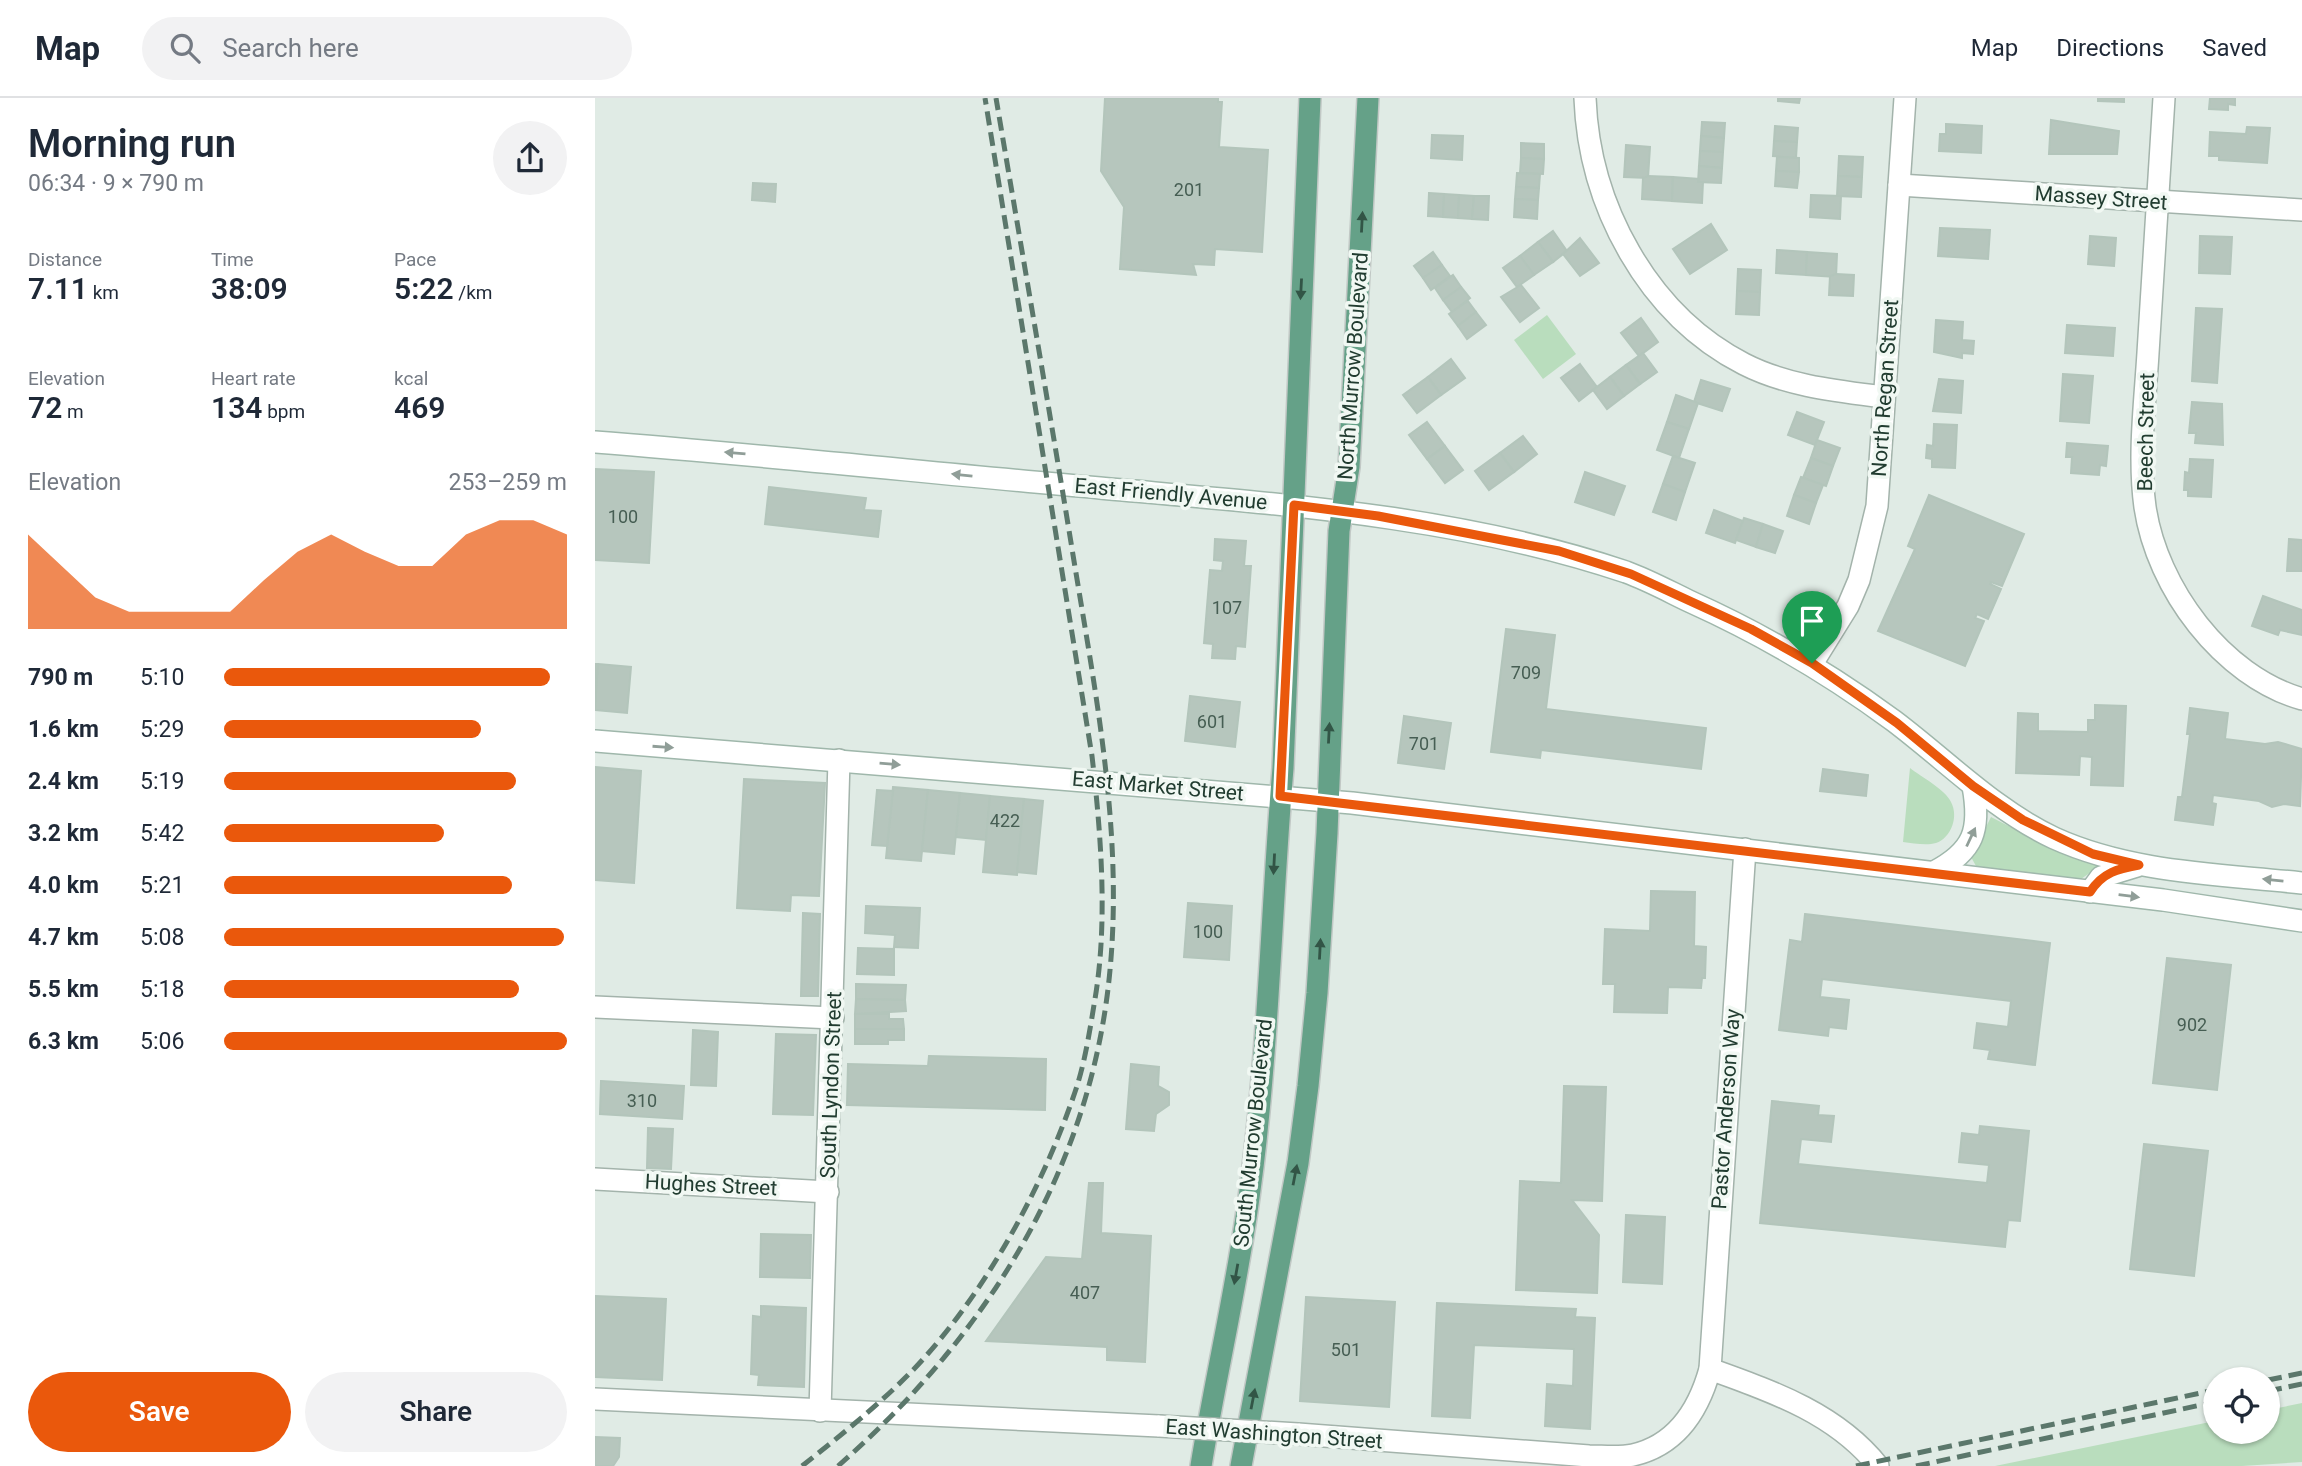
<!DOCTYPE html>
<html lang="en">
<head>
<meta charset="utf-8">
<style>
  :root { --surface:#fff; --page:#f2f2f3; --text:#1f2937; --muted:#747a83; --line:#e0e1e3; --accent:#ea580c }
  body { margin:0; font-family:Roboto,sans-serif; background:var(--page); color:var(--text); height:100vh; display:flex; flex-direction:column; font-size:26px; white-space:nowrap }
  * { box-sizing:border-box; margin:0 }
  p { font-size:23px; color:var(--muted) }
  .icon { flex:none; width:38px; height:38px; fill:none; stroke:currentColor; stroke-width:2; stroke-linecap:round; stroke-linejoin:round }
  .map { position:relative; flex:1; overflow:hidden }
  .side { display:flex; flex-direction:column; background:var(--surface); width:595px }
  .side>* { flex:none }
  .buttons { position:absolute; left:1608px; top:1269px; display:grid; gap:14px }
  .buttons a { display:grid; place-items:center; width:77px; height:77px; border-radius:50%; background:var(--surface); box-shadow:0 2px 5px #0004; font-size:35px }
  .pin { position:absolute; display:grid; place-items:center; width:60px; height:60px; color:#fff; margin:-72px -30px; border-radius:50% 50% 50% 0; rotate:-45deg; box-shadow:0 0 7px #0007 }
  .pin .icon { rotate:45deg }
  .round { display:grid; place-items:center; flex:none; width:74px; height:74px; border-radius:37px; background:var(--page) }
  .head { display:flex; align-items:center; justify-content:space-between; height:119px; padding:0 28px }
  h1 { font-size:38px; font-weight:600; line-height:52px }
  .stats { display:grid; grid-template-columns:repeat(3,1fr); gap:10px; height:119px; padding:7px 28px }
  .stats div { display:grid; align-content:center }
  .stats b { font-size:30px; font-weight:600 }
  .stats small { font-size:19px; font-weight:400 }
  .stats p { font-size:19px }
  .chart { height:196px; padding:14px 28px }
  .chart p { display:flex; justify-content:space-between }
  .chart svg { width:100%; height:126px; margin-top:7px; fill:var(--accent); opacity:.7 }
  .button { display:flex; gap:14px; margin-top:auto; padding:14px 28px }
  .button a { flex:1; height:80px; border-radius:42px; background:var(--accent); color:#fff; font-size:28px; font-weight:600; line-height:80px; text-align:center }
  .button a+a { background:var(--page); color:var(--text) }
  ul { padding:0 28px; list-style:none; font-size:23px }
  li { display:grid; grid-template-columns:112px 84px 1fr; align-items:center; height:52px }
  li i { height:18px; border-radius:9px; background:var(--accent) }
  header { display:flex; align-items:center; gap:42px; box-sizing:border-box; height:98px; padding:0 35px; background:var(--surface); border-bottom:2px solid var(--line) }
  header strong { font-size:33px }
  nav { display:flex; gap:38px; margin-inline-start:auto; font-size:24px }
  .search { width:490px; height:63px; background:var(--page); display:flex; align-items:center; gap:18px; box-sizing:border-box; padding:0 24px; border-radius:38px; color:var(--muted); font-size:26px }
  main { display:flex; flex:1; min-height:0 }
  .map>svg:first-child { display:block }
</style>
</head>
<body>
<header>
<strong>Map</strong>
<div class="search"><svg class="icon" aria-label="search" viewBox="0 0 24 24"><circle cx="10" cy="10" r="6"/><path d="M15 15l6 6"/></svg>Search here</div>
<nav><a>Map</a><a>Directions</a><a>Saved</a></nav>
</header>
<main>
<section class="side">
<div class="head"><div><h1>Morning run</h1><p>06:34 · 9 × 790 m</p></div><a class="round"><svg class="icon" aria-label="share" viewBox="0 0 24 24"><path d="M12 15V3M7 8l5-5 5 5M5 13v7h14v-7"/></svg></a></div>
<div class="stats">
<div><p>Distance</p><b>7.11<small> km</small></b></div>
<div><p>Time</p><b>38:09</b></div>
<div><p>Pace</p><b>5:22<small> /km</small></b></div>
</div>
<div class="stats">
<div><p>Elevation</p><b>72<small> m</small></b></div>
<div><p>Heart rate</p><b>134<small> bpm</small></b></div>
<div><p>kcal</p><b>469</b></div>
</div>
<div class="chart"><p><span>Elevation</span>253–259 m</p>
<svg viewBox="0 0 160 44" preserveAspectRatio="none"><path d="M0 44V11L10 22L20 33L30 38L40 38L50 38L60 38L70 27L80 17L90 11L100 17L110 22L120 22L130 11L140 6L150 6L160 11V44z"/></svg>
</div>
<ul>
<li><b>790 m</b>5:10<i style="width:95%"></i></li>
<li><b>1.6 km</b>5:29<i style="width:75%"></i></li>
<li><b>2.4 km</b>5:19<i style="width:85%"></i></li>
<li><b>3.2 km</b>5:42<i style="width:64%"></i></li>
<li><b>4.0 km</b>5:21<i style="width:84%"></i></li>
<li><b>4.7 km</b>5:08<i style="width:99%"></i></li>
<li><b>5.5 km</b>5:18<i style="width:86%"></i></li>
<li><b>6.3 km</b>5:06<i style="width:100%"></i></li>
</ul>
<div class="button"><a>Save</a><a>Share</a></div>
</section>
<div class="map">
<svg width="1707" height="1368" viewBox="0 0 1707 1368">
  <rect width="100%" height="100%" fill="#e0ebe5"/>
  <g fill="#b9ddbd">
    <path d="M952 217 981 256 948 281 919 242Z"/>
    <path d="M1315 670C1326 679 1350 691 1356 704 1364 719 1356 740 1341 745 1331 748 1318 745 1308 744Z"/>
    <path d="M1396 719 1468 756 1502 767V770L1486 781 1381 768 1376 759Z"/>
    <path d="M1707 1305V1364L1647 1368H1400L1620 1323V1334H1673V1312Z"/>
  </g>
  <g fill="#b6c6bd" stroke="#b3c5bb" stroke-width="2">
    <path d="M510 0H623V4H627L624 49 673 52 667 154 620 151 619 167 598 166 601 177 525 171 529 109 506 73Z"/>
    <path d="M1183 0H1205L1204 5 1183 3Z"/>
    <path d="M1503 0H1529V4L1503 3Z"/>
    <path d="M1615 0H1640V7L1633 6V12L1614 11Z"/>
    <path d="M1456 22 1524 33 1522 56H1454Z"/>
    <path d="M1107 24 1130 25 1129 40 1106 38Z"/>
    <path d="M1351 26 1387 28 1386 55 1344 53 1345 36H1351Z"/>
    <path d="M1180 28 1203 30 1202 44 1179 43Z"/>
    <path d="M1652 29 1675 30 1672 65 1624 62V58H1614L1615 34 1651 36Z"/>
    <path d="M837 37 868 38 867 62 836 60Z"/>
    <path d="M1106 38 1129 40 1128 54 1105 53Z"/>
    <path d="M1179 43 1202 44 1201 60 1178 58Z"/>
    <path d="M926 45 949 46V61L926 60Z"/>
    <path d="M1031 47 1055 49 1053 80 1029 79Z"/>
    <path d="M1105 53 1128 54 1127 70 1104 68Z"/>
    <path d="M1244 58 1268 59 1267 79 1243 78Z"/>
    <path d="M1182 59 1204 60V74L1181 73Z"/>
    <path d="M926 60 949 61 948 76 925 75Z"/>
    <path d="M1104 68 1127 70 1126 85 1103 84Z"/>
    <path d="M1181 73 1204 74 1202 90 1180 88Z"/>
    <path d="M922 75 945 76 944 90 921 89Z"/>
    <path d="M1053 78 1078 79 1077 103 1047 101 1048 80Z"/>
    <path d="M1243 78 1267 79 1266 99 1242 98Z"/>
    <path d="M1078 79 1104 81 1103 84H1108L1107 105 1077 103Z"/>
    <path d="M158 85 181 86 180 104 157 102Z"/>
    <path d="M921 89 944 90 943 102 920 101Z"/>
    <path d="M834 95 849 96 848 119 833 118Z"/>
    <path d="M849 96 864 97 863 120 848 119Z"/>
    <path d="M864 97 879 98 877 121 863 120Z"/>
    <path d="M1216 97 1246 98 1245 121 1215 119Z"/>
    <path d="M879 98H894L893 122 877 121Z"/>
    <path d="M920 101 943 102 942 121 919 119Z"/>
    <path d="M1116 126 1132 152 1095 176 1078 151Z"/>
    <path d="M1345 130 1395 132 1393 161 1343 158Z"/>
    <path d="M958 133 972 153 958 164 943 144Z"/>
    <path d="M1495 138 1521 140 1519 168 1493 166Z"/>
    <path d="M1605 138 1637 139 1635 176 1604 175Z"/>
    <path d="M985 140 1004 165 985 178 968 156Z"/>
    <path d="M943 144 958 164 939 177 925 158Z"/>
    <path d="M1182 152 1212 154 1211 177 1181 175Z"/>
    <path d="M838 154 847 167 828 180 819 168Z"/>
    <path d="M1212 154 1242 156 1241 179 1211 177Z"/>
    <path d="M925 158 939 177 922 189 908 170Z"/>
    <path d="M847 167 855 178 836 192 828 180Z"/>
    <path d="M1143 171 1166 172 1165 194 1142 193Z"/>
    <path d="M1241 176 1259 177 1258 198 1234 197 1235 178Z"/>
    <path d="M858 177 866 189 848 202 840 190Z"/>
    <path d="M926 187 944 210 925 224 906 199Z"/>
    <path d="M866 189 875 200 857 214 848 202Z"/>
    <path d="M1142 193 1165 194 1164 217 1141 216Z"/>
    <path d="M873 203 881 214 863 228 854 216Z"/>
    <path d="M1601 210 1627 211 1622 285 1597 283Z"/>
    <path d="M881 214 891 227 872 241 863 228Z"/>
    <path d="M1046 220 1063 244 1044 258 1026 235Z"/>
    <path d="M1341 222 1368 224 1367 242 1379 243 1378 256 1367 255V260L1339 254Z"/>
    <path d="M1472 227 1520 230 1518 258 1470 255Z"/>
    <path d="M1048 255 1062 274 1045 286 1031 267Z"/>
    <path d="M856 261 870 280 846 297 833 279Z"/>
    <path d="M985 266 1002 289 984 303 966 280Z"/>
    <path d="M1031 267 1045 286 1029 298 1015 279Z"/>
    <path d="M1468 276 1498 278 1494 325 1465 323Z"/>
    <path d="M833 279 846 297 822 315 808 297Z"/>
    <path d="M1015 279 1029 298 1012 311 998 292Z"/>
    <path d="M1344 281 1368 283 1366 315 1338 313Z"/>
    <path d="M1106 282 1135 291 1127 313 1099 304Z"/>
    <path d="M1081 297 1103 305 1094 331 1072 324Z"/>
    <path d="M1597 304 1627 306 1628 347 1600 345 1601 335H1594Z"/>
    <path d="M1202 314 1229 324 1220 347 1193 337Z"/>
    <path d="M832 324 850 348 832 361 814 337Z"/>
    <path d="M1072 324 1094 331 1084 360 1062 352Z"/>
    <path d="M1339 326 1362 327 1360 370 1337 369V361L1331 360 1332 347 1338 348Z"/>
    <path d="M928 338 942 356 919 374 905 355Z"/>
    <path d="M1222 342 1245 350 1238 368 1216 360Z"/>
    <path d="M1472 345 1513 348 1511 368 1505 367 1504 377 1476 375 1477 359H1471Z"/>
    <path d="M850 348 868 372 850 385 832 361Z"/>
    <path d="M905 355 919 374 894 392 880 373Z"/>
    <path d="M1078 358 1100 365 1090 394 1068 386Z"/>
    <path d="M1216 360 1238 368 1231 388 1208 380Z"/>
    <path d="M1595 361 1618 362 1616 399 1593 398V392H1589L1590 374 1594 375Z"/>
    <path d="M0 371 59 374 54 465 0 462Z"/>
    <path d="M990 374 1030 388 1019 417 980 404Z"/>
    <path d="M1206 379 1228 387 1221 405 1199 397Z"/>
    <path d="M1068 386 1090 394 1081 422 1058 414Z"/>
    <path d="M174 389 271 400 269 412 286 413 283 439 170 426Z"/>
    <path d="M1199 397 1221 405 1214 426 1192 418Z"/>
    <path d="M1334 397 1429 436 1407 488 1396 484 1395 486 1406 491 1393 521 1382 516 1380 520 1389 523 1370 568 1283 533 1320 451 1313 448Z"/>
    <path d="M1119 412 1148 423 1140 445 1111 435Z"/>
    <path d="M1149 420 1168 426 1161 449 1141 442Z"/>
    <path d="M1168 426 1188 433 1180 455 1161 449Z"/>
    <path d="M620 441 651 443 649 468H656L650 549 641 548 640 561 617 560 618 546 609 545 615 472 627 473 628 463 619 462Z"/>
    <path d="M1694 441 1707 442V473H1692Z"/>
    <path d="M1668 498 1707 512V537L1685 532 1683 537 1657 528Z"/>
    <path d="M911 531 960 537 951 611 1111 630 1106 671 946 652 945 660 896 654Z"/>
    <path d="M0 566H3L0 612Z"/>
    <path d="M3 566 36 569 32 615 0 612Z"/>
    <path d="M595 598 645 604 640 649 590 643Z"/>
    <path d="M1500 607 1531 608 1528 688 1496 687 1497 659 1485 658 1484 677 1421 675 1423 615 1443 616V633L1493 634V622H1500Z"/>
    <path d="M1595 610 1633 615 1630 641 1670 646 1683 644 1707 651 1705 708 1689 706 1677 709 1664 703 1618 697 1617 705 1621 706 1618 727 1580 722 1583 699H1587L1595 636H1592Z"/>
    <path d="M809 618 856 625 849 671 803 665Z"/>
    <path d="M0 669 46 673 39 785 0 782Z"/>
    <path d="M1228 671 1273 677 1271 698 1225 693Z"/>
    <path d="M149 681 230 685 224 798 196 797 195 813 142 810Z"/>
    <path d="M298 689 333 692 326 763 291 760Z"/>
    <path d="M282 692 298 693 292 748 277 747Z"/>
    <path d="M333 692 365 695 359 756 327 753Z"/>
    <path d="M365 695 395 698 391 742 361 739Z"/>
    <path d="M395 698 429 701 422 777 388 774Z"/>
    <path d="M429 701 448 703 441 776 422 774Z"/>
    <path d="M1056 793 1100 794 1099 848 1111 849 1110 880H1107L1106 890 1073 889 1072 915 1019 914 1020 886H1008L1010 831 1055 833Z"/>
    <path d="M593 805 637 808 634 862 589 859Z"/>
    <path d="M271 808 325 810 323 850 299 849 300 837 270 835Z"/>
    <path d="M208 815 225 816 223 898H206Z"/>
    <path d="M1210 816 1455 845 1440 967 1393 961 1395 952 1379 950 1382 925 1413 929 1416 903 1227 881 1225 899 1254 902 1251 931 1234 929 1233 938 1184 932 1195 842 1207 844Z"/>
    <path d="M263 850 299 851V877L262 876Z"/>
    <path d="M1572 860 1636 867 1622 992 1558 985Z"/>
    <path d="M261 886 311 887 310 902 261 901Z"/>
    <path d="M261 901 310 902 311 913 260 916Z"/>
    <path d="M260 916H294V921H308L309 931H260Z"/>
    <path d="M260 931H309V942H293V946H260Z"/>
    <path d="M98 932 123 934 121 988 96 987Z"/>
    <path d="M181 936 221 937 218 1017 178 1016Z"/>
    <path d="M334 958 451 961 450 1012 252 1007 253 966 333 968Z"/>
    <path d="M536 966 564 969 563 988 574 994V1007L561 1016 559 1033 531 1031Z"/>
    <path d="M6 983 89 988 87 1021 5 1016Z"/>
    <path d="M969 988 1011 989 1007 1103 977 1102 1004 1137 1002 1195 921 1192 925 1083 966 1085Z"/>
    <path d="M1177 1003 1224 1008 1223 1017 1239 1018 1236 1044 1206 1041 1203 1066 1392 1085 1394 1067 1364 1064 1367 1035 1384 1037 1385 1028 1434 1033 1425 1123 1413 1122 1410 1149 1165 1125Z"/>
    <path d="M53 1030 78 1031 76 1071 52 1070Z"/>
    <path d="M1549 1046 1613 1053 1599 1178 1535 1171Z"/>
    <path d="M494 1085H508L506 1135 556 1138 550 1264 512 1262V1249L391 1243 451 1159 487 1161Z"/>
    <path d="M1031 1117 1070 1119 1067 1186 1028 1184Z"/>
    <path d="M166 1136 216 1137 215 1180 165 1179Z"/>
    <path d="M0 1198 71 1201 67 1282 0 1279Z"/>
    <path d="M711 1199 800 1204 794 1309 705 1303Z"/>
    <path d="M842 1205 981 1211 980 1219 1000 1220 995 1331 950 1328 952 1286 978 1288 979 1251 879 1247 875 1320 837 1318Z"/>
    <path d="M166 1208 211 1210 209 1289 163 1287 164 1277 156 1276 158 1218 166 1219Z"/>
    <path d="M0 1339 25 1340 24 1359 18 1368H0Z"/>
  </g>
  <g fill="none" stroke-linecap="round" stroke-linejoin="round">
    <defs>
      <g id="minor">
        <path d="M990 0C994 107 1052 216 1149 266 1192 288 1242 293 1289 299"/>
        <path d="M1569 0C1563 85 1558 170 1553 255 1550 305 1543 358 1550 409 1562 490 1627 578 1707 601"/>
        <path d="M1304 87 1707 112"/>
        <path d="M1217 566 1253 508 1264 482 1282 408 1310 0"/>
        <path d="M0 909 238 920"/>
        <path d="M0 1081 233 1094"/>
        <path d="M225 1313 244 662"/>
      </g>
      <g id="tertiary">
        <path d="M1115 1271C1176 1293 1241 1315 1283 1368"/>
        <path d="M0 1301 564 1328"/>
        <path d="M703 1336 994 1358C1008 1358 1024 1360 1038 1357 1082 1347 1104 1311 1115 1271L1150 751"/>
      </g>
      <g id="secondary">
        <path d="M0 344C168 357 336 375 505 390 681 406 862 417 1031 474 1053 482 1075 494 1096 504 1169 537 1235 576 1299 623 1352 663 1398 711 1459 740 1536 775 1624 776 1707 785"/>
        <path d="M0 643 757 705 1568 802 1707 823"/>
        <path d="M1339 774C1379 753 1386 732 1378 688"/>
        <path d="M1495 794 1506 779 1542 768"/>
      </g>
      <g id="primary">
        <path d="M606 1368C621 1276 643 1184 655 1092 674 952 676 810 688 670L715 0"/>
        <path d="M646 1368 703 1065 713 988 722 895 732 735 744 433 754 369 773 0"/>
      </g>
    </defs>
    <use href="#minor" stroke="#a3b3ab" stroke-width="24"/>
    <use href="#tertiary" stroke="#a3b3ab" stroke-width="24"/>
    <use href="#secondary" stroke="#9fb7ab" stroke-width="24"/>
    <use href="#primary" stroke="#c1c8c5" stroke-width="24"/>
    <use href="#minor" stroke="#fff" stroke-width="21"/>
    <use href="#tertiary" stroke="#fff" stroke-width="21"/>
    <use href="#secondary" stroke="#fff" stroke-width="21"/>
    <use href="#primary" stroke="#65a188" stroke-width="21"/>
    <g stroke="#5b776b" stroke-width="5" stroke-dasharray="14 7" stroke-linecap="butt">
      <path d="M1673 1282 1707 1275"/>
      <path d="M1673 1293 1707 1286"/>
      <path d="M207 1368C245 1338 285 1306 319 1271 390 1196 447 1091 480 994 490 965 495 931 500 901 513 823 506 736 497 658L390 0"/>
      <path d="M243 1368C391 1239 497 1070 515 872 528 736 501 597 479 463 454 309 427 154 401 0"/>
      <path d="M1261 1368 1620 1292"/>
      <path d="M1321 1368 1620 1304"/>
    </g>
    <defs>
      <path id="tertiary-bridge" d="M564 1328 703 1336"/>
    </defs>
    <use href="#tertiary-bridge" stroke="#a3b3ab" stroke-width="24" stroke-linecap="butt"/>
    <use href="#tertiary-bridge" stroke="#fff" stroke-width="21"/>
  </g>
  <defs><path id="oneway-solid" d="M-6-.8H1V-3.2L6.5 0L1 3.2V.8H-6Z" transform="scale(1.75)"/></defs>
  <g fill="#325546">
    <use href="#oneway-solid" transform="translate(767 124) rotate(-87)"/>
    <use href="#oneway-solid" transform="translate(706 191) rotate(93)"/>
    <use href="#oneway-solid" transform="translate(734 635) rotate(-87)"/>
    <use href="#oneway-solid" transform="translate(679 766) rotate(93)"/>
    <use href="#oneway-solid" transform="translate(725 851) rotate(-87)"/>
    <use href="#oneway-solid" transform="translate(700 1077) rotate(-79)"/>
    <use href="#oneway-solid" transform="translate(641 1176) rotate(100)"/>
    <use href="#oneway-solid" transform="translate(658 1301) rotate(-79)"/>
  </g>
  <g fill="#909e98">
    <use href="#oneway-solid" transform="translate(140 355) rotate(-175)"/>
    <use href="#oneway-solid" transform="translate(367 377) rotate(-174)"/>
    <use href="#oneway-solid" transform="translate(68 649) rotate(4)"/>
    <use href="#oneway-solid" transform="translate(295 666) rotate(5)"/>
    <use href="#oneway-solid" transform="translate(1376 739) rotate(-65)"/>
    <use href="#oneway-solid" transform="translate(1678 782) rotate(-174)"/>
    <use href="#oneway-solid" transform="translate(1534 798) rotate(7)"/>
  </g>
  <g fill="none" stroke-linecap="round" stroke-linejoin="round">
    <defs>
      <path id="route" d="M699 407 783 418 964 453 1036 476 1156 531 1217 565 1302 625 1378 688 1428 722 1498 756 1544 767C1523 771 1508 774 1495 794L685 698Z"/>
    </defs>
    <use href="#route" stroke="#fff" stroke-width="14"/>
    <use href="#route" stroke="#ea580c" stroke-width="9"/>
  </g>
  <g text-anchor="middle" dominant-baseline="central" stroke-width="7" stroke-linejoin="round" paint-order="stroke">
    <g font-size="18" fill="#465e53">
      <text x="594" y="91">201</text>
      <text x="28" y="418">100</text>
      <text x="632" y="509">107</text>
      <text x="931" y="574">709</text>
      <text x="617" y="623">601</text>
      <text x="829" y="645">701</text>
      <text x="410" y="722">422</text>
      <text x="613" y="833">100</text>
      <text x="1597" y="926">902</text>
      <text x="47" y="1002">310</text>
      <text x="490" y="1194">407</text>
      <text x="751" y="1251">501</text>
    </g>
    <g font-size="21" fill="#213c30" stroke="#f1f8f3">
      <text transform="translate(1506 100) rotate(4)">Massey Street</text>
      <text transform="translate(758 268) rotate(-86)">North Murrow Boulevard</text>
      <text transform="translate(1290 290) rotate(-86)">North Regan Street</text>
      <text transform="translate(1551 334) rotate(-89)">Beech Street</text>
      <text transform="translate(576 396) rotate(5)">East Friendly Avenue</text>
      <text transform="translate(563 688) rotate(5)">East Market Street</text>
      <text transform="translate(236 987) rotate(-88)">South Lyndon Street</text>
      <text transform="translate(1131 1011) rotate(-86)">Pastor Anderson Way</text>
      <text transform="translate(658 1035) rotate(-84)">South Murrow Boulevard</text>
      <text transform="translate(116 1087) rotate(3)">Hughes Street</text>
      <text transform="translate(679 1336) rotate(4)">East Washington Street</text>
    </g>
  </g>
</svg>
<div class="buttons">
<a><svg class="icon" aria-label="locate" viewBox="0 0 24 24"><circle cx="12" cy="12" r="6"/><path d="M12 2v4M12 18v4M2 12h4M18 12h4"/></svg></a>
</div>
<div class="pin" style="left:1217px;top:565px;background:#1e9e55"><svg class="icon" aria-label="arrive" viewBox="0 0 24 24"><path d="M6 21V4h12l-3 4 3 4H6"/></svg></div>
</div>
</main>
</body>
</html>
